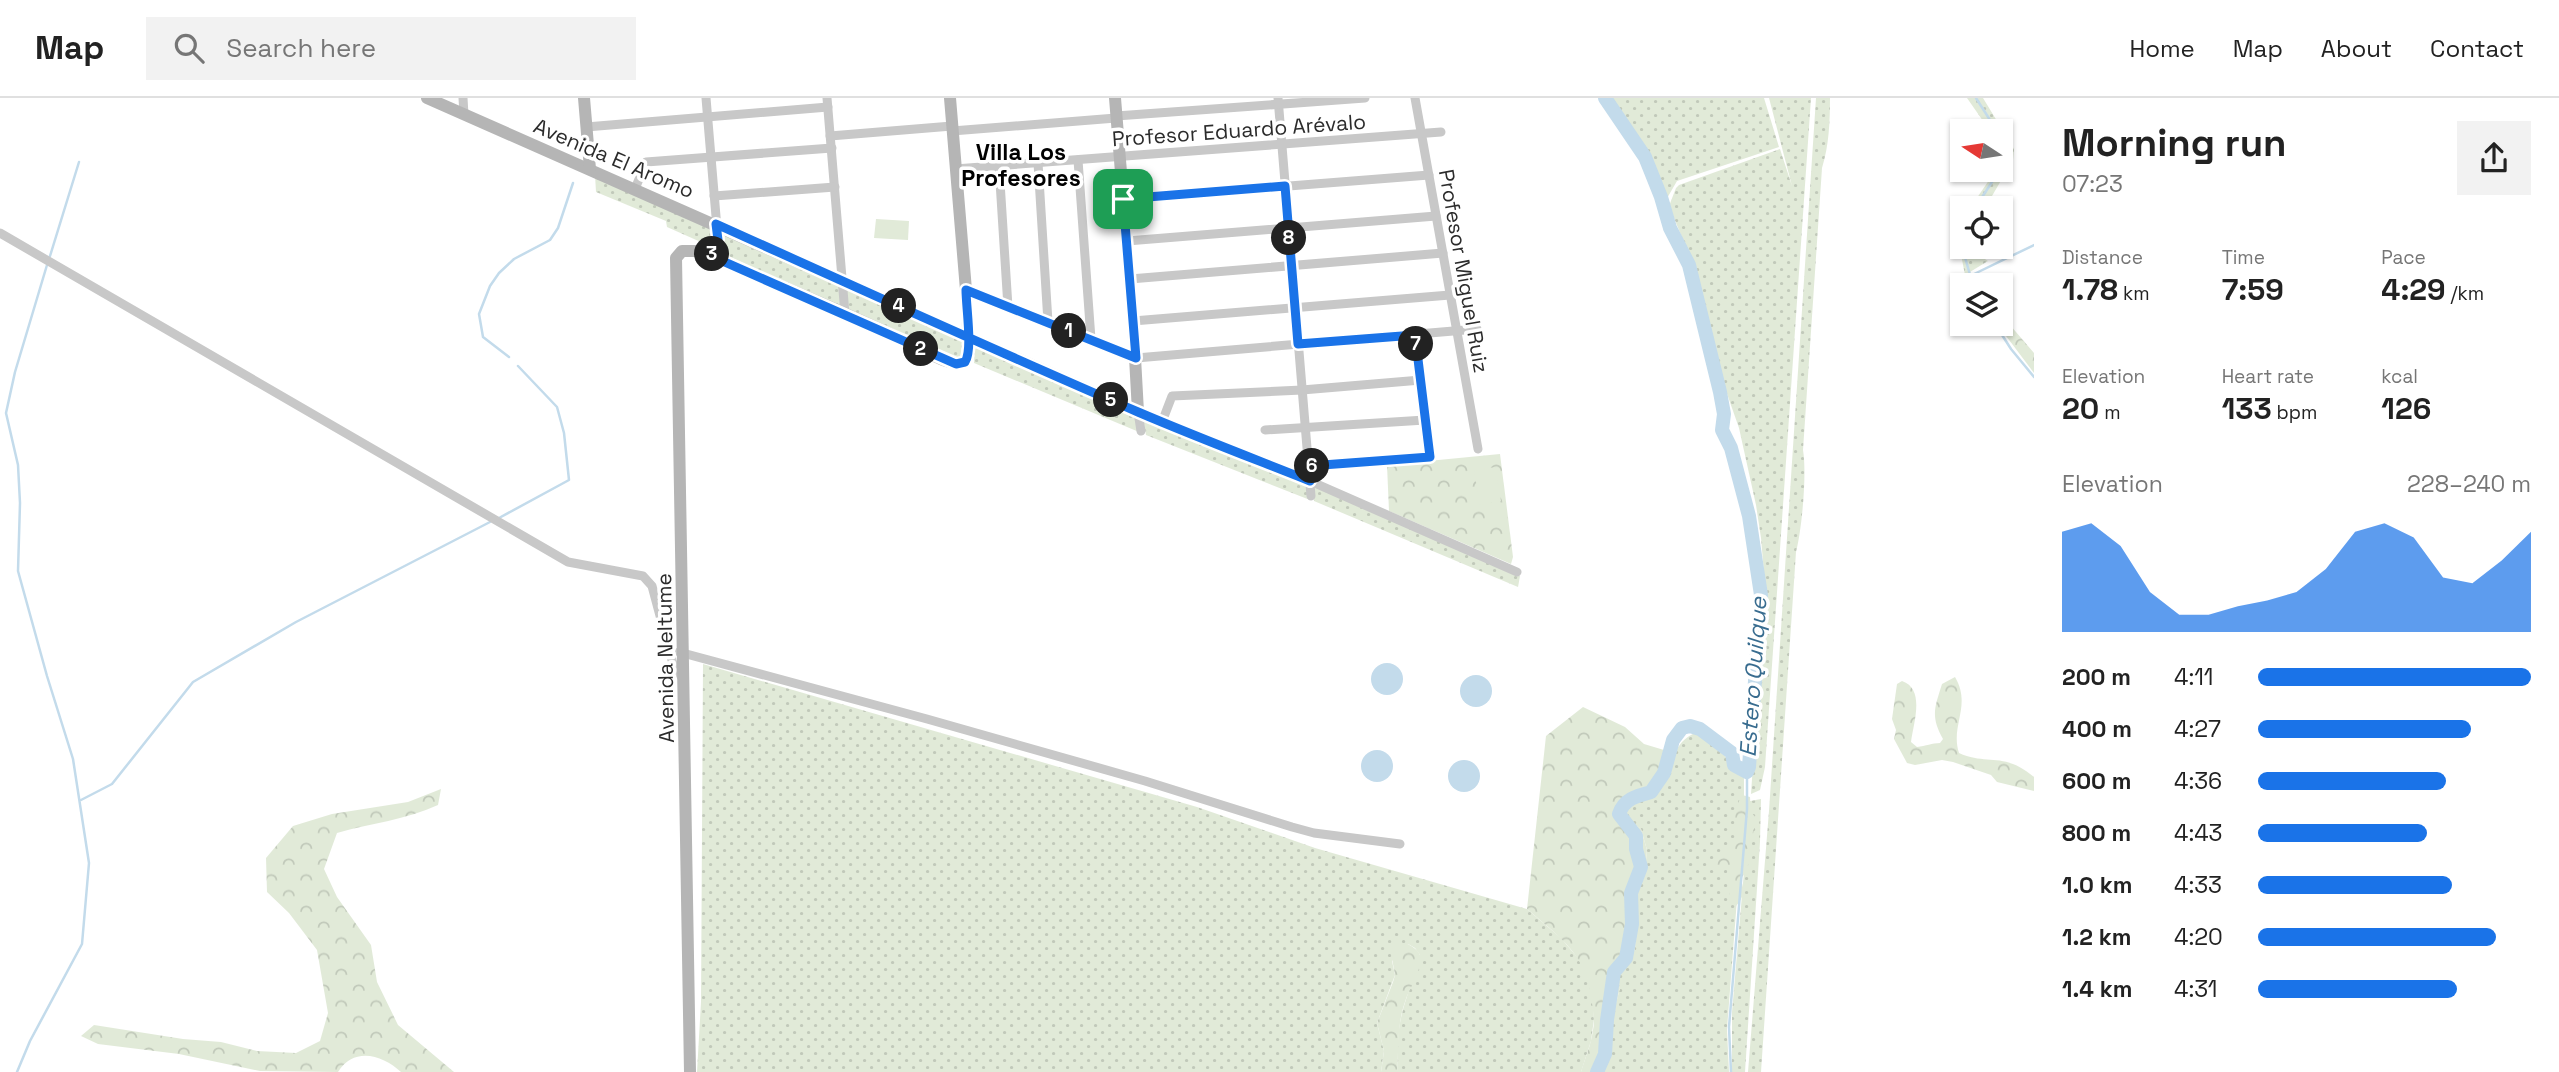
<!DOCTYPE html>
<html lang="en">
<head>
<meta charset="utf-8">
<style>
  :root { --surface:#fff; --page:#f2f2f2; --text:#222; --muted:#767676; --line:#e0e0e0; --accent:#1a73e8 }
  body { margin:0; font-family:"Space Grotesk",sans-serif; background:var(--page); color:var(--text); height:100vh; display:flex; flex-direction:column; font-size:26px; white-space:nowrap }
  * { box-sizing:border-box; margin:0 }
  p { font-size:23px; color:var(--muted) }
  .icon { flex:none; width:38px; height:38px; fill:none; stroke:currentColor; stroke-width:2; stroke-linecap:round; stroke-linejoin:round }
  .map { position:relative; flex:1; overflow:hidden }
  .sheet { display:flex; flex-direction:column; background:var(--surface); width:525px }
  .sheet>* { flex:none }
  .needle { width:46px; rotate:282deg }
  .fabs { position:absolute; left:1950px; top:21px; display:grid; gap:14px }
  .fabs a { display:grid; place-items:center; width:63px; height:63px; border-radius:0px; background:var(--surface); box-shadow:0 2px 5px #0004; font-size:35px }
  .pin { position:absolute; display:grid; place-items:center; width:60px; height:60px; color:#fff; margin:-30px; border-radius:14px; box-shadow:0 4px 10px #0006 }
  .km { position:absolute; width:35px; height:35px; margin:-18px; border-radius:50%; background:#222; color:#fff; font-size:19px; line-height:35px; text-align:center }
  .round { display:grid; place-items:center; flex:none; width:74px; height:74px; border-radius:0px; background:var(--page) }
  .overview { display:flex; align-items:center; justify-content:space-between; height:119px; padding:0 28px }
  h1 { font-size:38px; font-weight:600; line-height:52px }
  .metrics { display:grid; grid-template-columns:repeat(3,1fr); gap:10px; height:119px; padding:7px 28px }
  .metrics div { display:grid; align-content:center }
  .metrics b { font-size:30px; font-weight:600 }
  .metrics small { font-size:19px; font-weight:400 }
  .metrics p { font-size:19px }
  .chart { height:196px; padding:14px 28px }
  .chart p { display:flex; justify-content:space-between }
  .chart svg { width:100%; height:126px; margin-top:7px; fill:var(--accent); opacity:.7 }
  ul { padding:0 28px; list-style:none; font-size:23px }
  li { display:grid; grid-template-columns:112px 84px 1fr; align-items:center; height:52px }
  li i { height:18px; border-radius:9px; background:var(--accent) }
  header { display:flex; align-items:center; gap:42px; box-sizing:border-box; height:98px; padding:0 35px; background:var(--surface); border-bottom:2px solid var(--line) }
  header strong { font-size:33px }
  nav { display:flex; gap:38px; margin-inline-start:auto; font-size:24px }
  .search { width:490px; height:63px; background:var(--page); display:flex; align-items:center; gap:18px; box-sizing:border-box; padding:0 24px; border-radius:0px; color:var(--muted); font-size:26px }
  main { display:flex; flex:1; min-height:0 }
  .map>svg:first-child { display:block }
</style>
</head>
<body>
<header>
<strong>Map</strong>
<div class="search"><svg class="icon" aria-label="search" viewBox="0 0 24 24"><circle cx="10" cy="10" r="6"/><path d="M15 15l6 6"/></svg>Search here</div>
<nav><a>Home</a><a>Map</a><a>About</a><a>Contact</a></nav>
</header>
<main>
<div class="map">
<svg width="2034" height="974" viewBox="0 0 2034 974">
  <defs>
    <pattern id="grass-dots" width="8" height="8" patternUnits="userSpaceOnUse" patternTransform="scale(1.75)"><rect width="8" height="8" fill="#e1ead8"/><path d="M2 2h.1M6 6h.1" fill="none" stroke="#c1c9ba" stroke-width="1.8" stroke-linecap="round"/></pattern>
    <pattern id="forest-crowns" width="20" height="18" patternUnits="userSpaceOnUse" patternTransform="scale(1.75)"><rect width="20" height="18" fill="#e1ead8"/><path d="M2 6a3 3 0 1 1 6 0M12 15a3 3 0 1 1 6 0" fill="none" stroke="#c1c9ba"/></pattern>
  </defs>
  <rect width="100%" height="100%" fill="#fff"/>
  <g fill="url(#grass-dots)">
    <path d="M1609 0H1764L1779 49 1677 83 1666 102 1647 57Z"/>
    <path d="M1769 0H1811L1765 669 1760 692 1751 696 1765 487 1761 440 1756 407 1739 330 1718 270 1706 213 1693 166 1669 108 1676 90 1679 87 1780 51 1792 88Z"/>
    <path d="M1816 0H1830C1830 23 1829 48 1822 70L1803 352C1807 375 1802 431 1796 454L1761 974H1748L1769 713Z"/>
    <path d="M1967 0H1983L2014 51 2013 62 1985 110H1970L1996 72H2000V33H1990Z"/>
    <path d="M595 77 710 127 712 149 667 129 666 123 596 94Z"/>
    <path d="M1962 124V149H1973L1974 154 1988 163 1965 177 1957 136Z"/>
    <path d="M726 135 840 186V209L719 154Z"/>
    <path d="M843 183 968 238 962 266 845 216Z"/>
    <path d="M975 246 1136 316 1139 334 974 265Z"/>
    <path d="M1143 320 1308 386 1310 402 1146 337Z"/>
    <path d="M1313 387 1520 478 1518 489 1314 403Z"/>
    <path d="M703 566 1197 709 1315 750 1527 811 1561 840 1583 866 1592 893 1594 921 1591 943 1581 974H1397C1398 958 1397 940 1400 925 1404 901 1415 880 1420 857L1415 850 1408 846 1392 863 1395 877 1377 925 1384 953 1381 974H697L701 904Z"/>
    <path d="M1695 635C1714 645 1728 662 1744 676V710L1727 931 1729 974H1601L1610 947 1614 913 1620 890 1618 881 1635 851 1638 792 1645 772 1647 752 1641 731 1626 720 1624 716C1633 700 1654 700 1664 686 1677 666 1669 647 1695 635Z"/>
    <path d="M1761 701 1760 744 1745 974H1732V914L1750 703Z"/>
  </g>
  <g fill="url(#forest-crowns)">
    <path d="M2000 212 2004 220 2034 255V275L1997 226H2000Z"/>
    <path d="M1500 356 1513 459 1511 466 1389 413 1387 367Z"/>
    <path d="M1955 579C1972 608 1950 627 1959 655 1988 668 2003 653 2034 679V693L1997 684 1991 677 1953 664 1942 662 1915 667 1907 665 1894 641 1896 632 1892 621 1897 586 1902 583C1926 591 1913 626 1911 644L1917 649C1926 648 1932 645 1940 645L1943 641C1930 618 1935 609 1942 586Z"/>
    <path d="M1583 609 1625 629 1644 646 1674 655C1671 667 1668 684 1658 692 1647 701 1632 702 1624 716L1626 720 1641 731 1647 752 1645 772 1638 792 1635 851 1618 881 1620 890 1614 913 1610 947 1601 974H1581C1585 960 1591 947 1593 932 1595 923 1593 914 1592 905 1588 858 1561 840 1527 811L1546 638Z"/>
    <path d="M441 691 438 707C406 722 371 725 337 735L324 771 337 799 371 847 377 884 398 927 454 974H401C383 957 354 948 338 974L260 973 179 956 98 946 81 938 94 927 183 941 221 944 257 953 296 955 320 943 328 915 317 852 289 815 267 794 266 760 293 728 332 716 408 704Z"/>
    <path d="M1742 697 1750 699 1751 714 1756 720 1751 747 1752 759 1741 782C1745 793 1744 799 1736 808 1728 800 1726 780 1728 768L1724 767 1718 773 1713 770 1717 762 1736 746C1734 729 1733 712 1742 697Z"/>
    <path d="M1408 846C1413 849 1418 852 1420 857 1423 872 1409 890 1405 904 1397 926 1399 950 1397 974H1381L1384 953 1377 925 1393 884 1395 877 1391 855 1395 849Z"/>
  </g>
  <g fill="#e1ead8">
    <path d="M876 121 909 123 908 142 874 140Z"/>
    <path d="M1495 369 1501 403 1480 407 1474 373Z"/>
  </g>
  <g fill="#c3dbeb">
    <circle cx="1387" cy="581" r="16"/>
    <circle cx="1476" cy="593" r="16"/>
    <circle cx="1377" cy="668" r="16"/>
    <circle cx="1464" cy="678" r="16"/>
  </g>
  <g fill="none" stroke-linecap="round" stroke-linejoin="round">
    <g stroke="#c3dbeb" stroke-width="2.5">
      <path d="M1976 0 1997 33"/>
      <path d="M1975 110 2007 61 2008 53 2000 38"/>
      <path d="M1962 132V147"/>
      <path d="M1962 149 1973 187"/>
      <path d="M50 158 79 64"/>
      <path d="M1970 178 2034 147"/>
      <path d="M1995 226 2011 251 2034 279"/>
      <path d="M509 259 483 239 479 216 490 188 499 175 514 161 550 142 558 130 573 85"/>
      <path d="M499 420 569 382 564 335 557 309 518 268"/>
      <path d="M81 702 112 686 193 584 296 524 490 424"/>
      <path d="M17 974 30 943 82 846 89 765 73 661 47 578 18 473 20 405 18 367 6 315 15 274 47 167"/>
      <path d="M1731 974 1729 929 1747 711V674"/>
    </g>
    <path stroke="#c3dbeb" stroke-width="14" d="M1597 974 1605 956 1607 922 1614 874 1626 860 1632 826 1631 795 1641 769 1636 751V738L1619 716C1624 701 1636 698 1651 694L1664 675 1673 642 1682 630 1690 628 1700 631 1732 655 1734 667 1747 674 1749 669 1761 497 1749 418 1731 350 1722 332 1724 316 1720 294 1689 167 1670 130 1661 99 1645 59 1605 0"/>
    <g stroke="#c8c8c8" stroke-width="9">
      <path d="M463 0 464 17"/>
      <path d="M706 0 718 142 711 158"/>
      <path d="M827 0 845 216"/>
      <path d="M1278 0 1311 398"/>
      <path d="M1415 0 1478 351"/>
      <path d="M1116 18 1365 0"/>
      <path d="M586 29 828 9"/>
      <path d="M952 33 1116 20"/>
      <path d="M830 38 952 28"/>
      <path d="M1078 62 1091 241"/>
      <path d="M1038 65 1048 224"/>
      <path d="M999 68 1008 209"/>
      <path d="M955 71 1441 34"/>
      <path d="M635 91 646 64 832 50"/>
      <path d="M714 98 835 89"/>
      <path d="M1123 101 1429 77"/>
      <path d="M0 135 568 464 643 478 652 488 673 566 683 581"/>
      <path d="M1127 143 1436 118"/>
      <path d="M1130 181 1443 155"/>
      <path d="M966 192 1136 260 1477 231"/>
      <path d="M1133 223 1450 197"/>
      <path d="M1162 324 1172 298 1302 292 1421 282"/>
      <path d="M1265 332 1425 322"/>
      <path d="M1141 333 1138 314 1310 383 1517 474"/>
      <path d="M1309 368 1430 359 1415 237"/>
      <path d="M679 554 927 621 1145 683 1292 729 1314 735 1400 746"/>
    </g>
    <g stroke="#b5b5b5" stroke-width="12">
      <path d="M427 0 1138 314 1133 223 1115 0"/>
      <path d="M584 0 590 71"/>
      <path d="M690 974 676 160 682 153H697C769 183 841 212 911 246 925 252 950 270 965 264L969 254 966 192 950 0"/>
    </g>
  </g>
  <g fill="none" stroke-linecap="round" stroke-linejoin="round">
    <defs>
      <path id="route" d="M1123 101 1136 260 966 192C966 209 973 252 965 264L956 266 711 158 718 142 716 126C856 189 996 253 1138 314 1194 338 1252 360 1310 383L1309 368 1430 359 1415 237 1298 246 1285 88 1123 101"/>
    </defs>
    <use href="#route" stroke="#fff" stroke-width="14"/>
    <use href="#route" stroke="#1a73e8" stroke-width="9"/>
  </g>
  <g text-anchor="middle" dominant-baseline="central" stroke-width="7" stroke-linejoin="round" paint-order="stroke">
    <g font-size="21" fill="#2b2b2b" stroke="#fff">
      <text transform="translate(1239 32) rotate(-4)">Profesor Eduardo Arévalo</text>
      <text transform="translate(614 60) rotate(23)">Avenida El Aromo</text>
      <text transform="translate(1464 173) rotate(80)">Profesor Miguel Ruiz</text>
      <text transform="translate(665 560) rotate(-91)">Avenida Neltume</text>
    </g>
    <g font-size="23" font-weight="bold" fill="#000" stroke="#fff">
      <text x="1021" y="54">Villa Los<tspan x="1021" dy="26">Profesores</tspan></text>
    </g>
    <g font-size="23" font-style="italic" fill="#386c8f" stroke="#fff">
      <text transform="translate(1753 579) rotate(-86)">Estero Quilque</text>
    </g>
  </g>
</svg>
<div class="fabs">
<a><svg class="needle" viewBox="-14 -14 28 28"><path d="M0-13l5 13h-10z" fill="#e53935"/><path d="M0 13l5-13h-10z" fill="#767676"/></svg></a>
<a><svg class="icon" aria-label="locate" viewBox="0 0 24 24"><circle cx="12" cy="12" r="6"/><path d="M12 2v4M12 18v4M2 12h4M18 12h4"/></svg></a>
<a><svg class="icon" aria-label="layers" viewBox="0 0 24 24"><path d="M12 4l9 5-9 5-9-5zM3 14l9 5 9-5"/></svg></a>
</div>
<div class="pin" style="left:1123px;top:101px;background:#1e9e55"><svg class="icon" aria-label="arrive" viewBox="0 0 24 24"><path d="M6 21V4h12l-3 4 3 4H6"/></svg></div>
<b class="km" style="left:1069px;top:233px">1</b>
<b class="km" style="left:921px;top:251px">2</b>
<b class="km" style="left:712px;top:156px">3</b>
<b class="km" style="left:899px;top:208px">4</b>
<b class="km" style="left:1111px;top:302px">5</b>
<b class="km" style="left:1312px;top:368px">6</b>
<b class="km" style="left:1416px;top:246px">7</b>
<b class="km" style="left:1289px;top:140px">8</b>
</div>
<section class="sheet">
<div class="overview"><div><h1>Morning run</h1><p>07:23</p></div><a class="round"><svg class="icon" aria-label="share" viewBox="0 0 24 24"><path d="M12 15V3M7 8l5-5 5 5M5 13v7h14v-7"/></svg></a></div>
<div class="metrics">
<div><p>Distance</p><b>1.78<small> km</small></b></div>
<div><p>Time</p><b>7:59</b></div>
<div><p>Pace</p><b>4:29<small> /km</small></b></div>
</div>
<div class="metrics">
<div><p>Elevation</p><b>20<small> m</small></b></div>
<div><p>Heart rate</p><b>133<small> bpm</small></b></div>
<div><p>kcal</p><b>126</b></div>
</div>
<div class="chart"><p><span>Elevation</span>228–240 m</p>
<svg viewBox="0 0 160 44" preserveAspectRatio="none"><path d="M0 44V9L10 6L20 14L30 30L40 38L50 38L60 35L70 33L80 30L90 22L100 9L110 6L120 11L130 25L140 27L150 19L160 9V44z"/></svg>
</div>
<ul>
<li><b>200 m</b>4:11<i style="width:100%"></i></li>
<li><b>400 m</b>4:27<i style="width:78%"></i></li>
<li><b>600 m</b>4:36<i style="width:69%"></i></li>
<li><b>800 m</b>4:43<i style="width:62%"></i></li>
<li><b>1.0 km</b>4:33<i style="width:71%"></i></li>
<li><b>1.2 km</b>4:20<i style="width:87%"></i></li>
<li><b>1.4 km</b>4:31<i style="width:73%"></i></li>
</ul>
</section>
</main>
</body>
</html>
